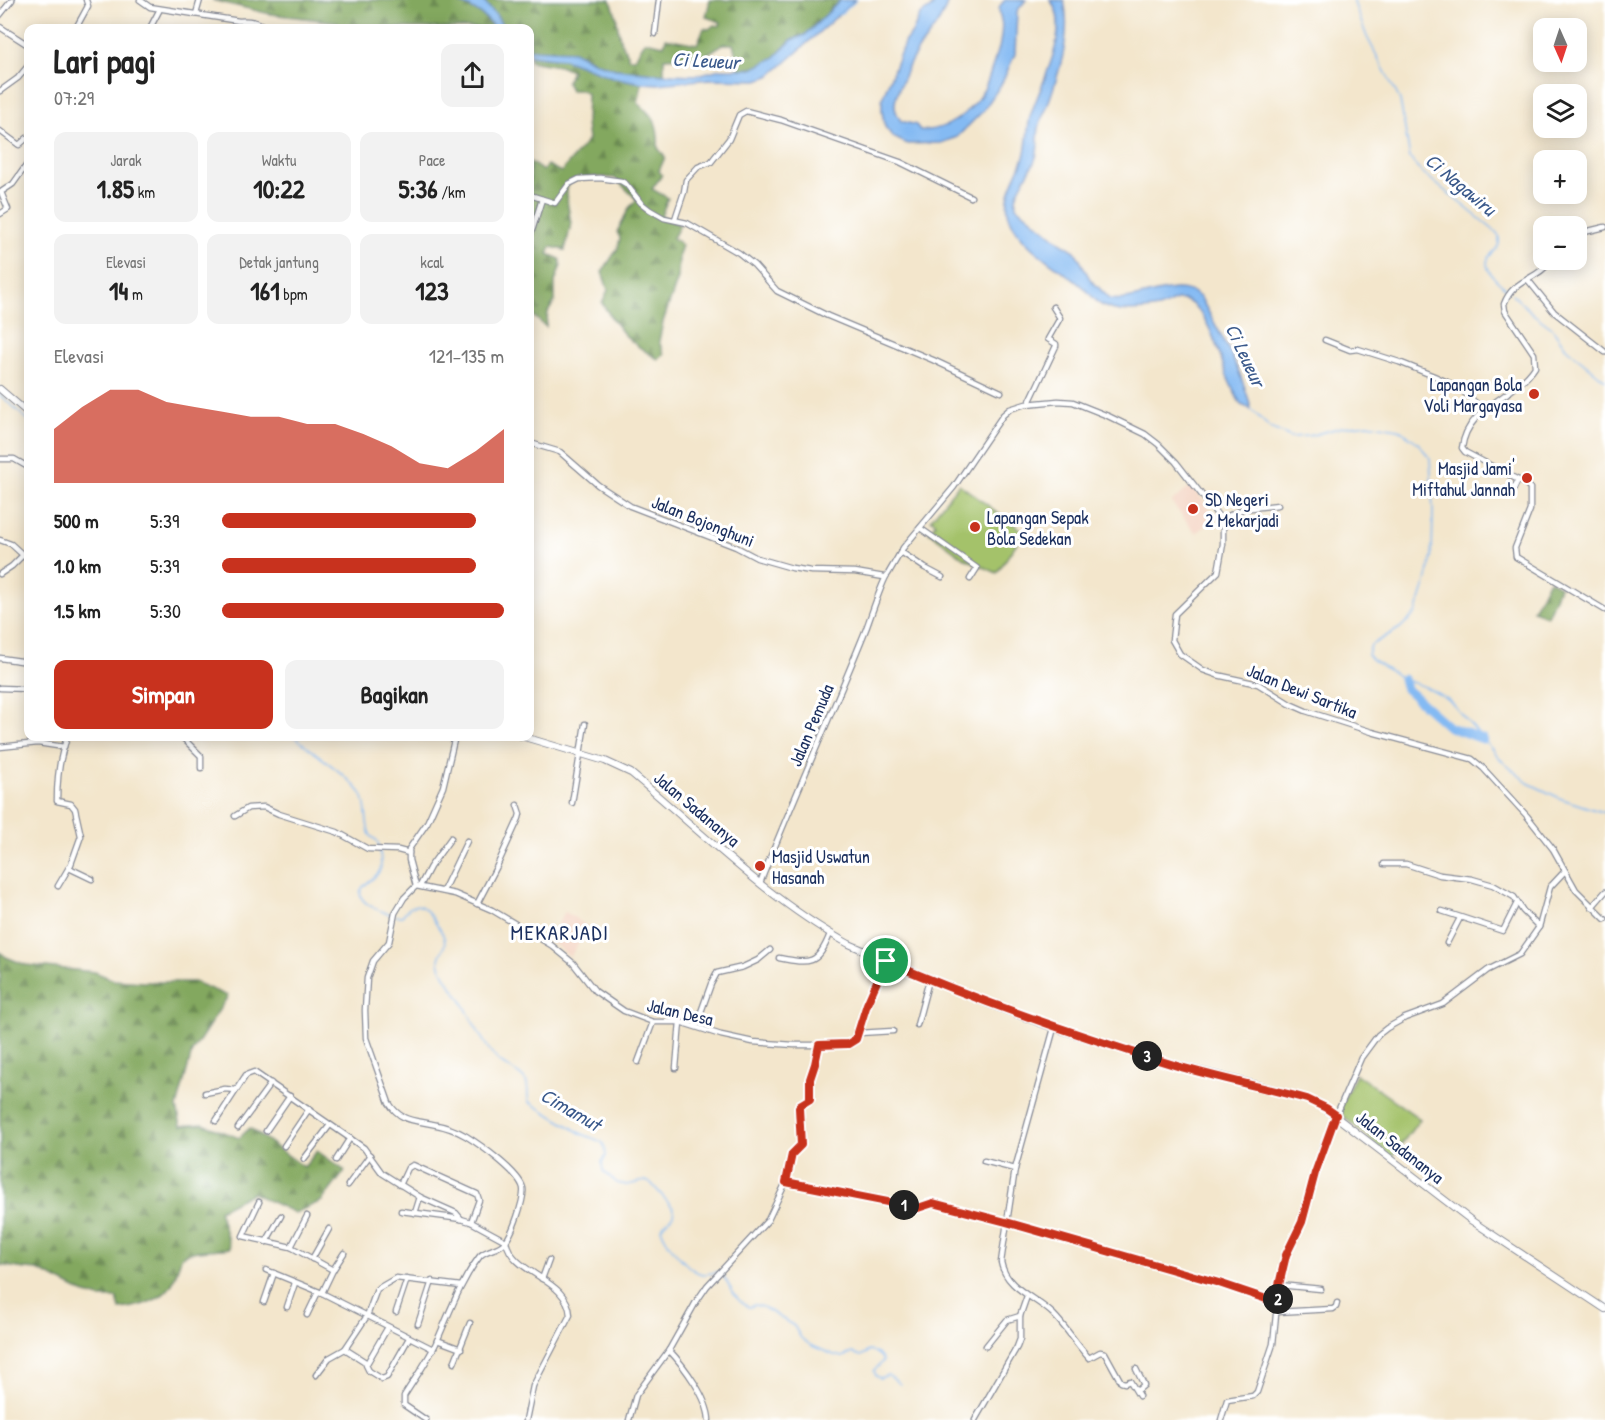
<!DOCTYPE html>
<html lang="id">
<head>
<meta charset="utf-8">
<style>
  :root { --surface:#fff; --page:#f2f2f2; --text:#222; --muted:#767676; --accent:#c8321e }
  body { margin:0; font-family:"Patrick Hand",sans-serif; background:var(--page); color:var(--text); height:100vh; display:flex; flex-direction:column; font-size:22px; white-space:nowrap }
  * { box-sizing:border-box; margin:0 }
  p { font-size:20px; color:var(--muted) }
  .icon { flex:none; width:33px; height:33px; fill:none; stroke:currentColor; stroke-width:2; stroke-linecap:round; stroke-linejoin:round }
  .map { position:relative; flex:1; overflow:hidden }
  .details { position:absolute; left:24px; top:24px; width:510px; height:717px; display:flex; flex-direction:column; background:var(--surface); border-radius:12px; box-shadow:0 3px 15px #0003 }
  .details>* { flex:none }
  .needle { width:39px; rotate:177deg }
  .tools { position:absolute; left:1533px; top:18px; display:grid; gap:12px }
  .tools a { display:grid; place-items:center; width:54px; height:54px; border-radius:12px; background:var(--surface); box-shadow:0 3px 15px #0003; font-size:30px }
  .pin { position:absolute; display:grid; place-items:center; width:51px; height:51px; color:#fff; margin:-26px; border:3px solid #fff; border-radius:50%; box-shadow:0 2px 6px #0007 }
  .km { position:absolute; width:30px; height:30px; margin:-15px; border-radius:50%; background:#222; color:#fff; font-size:16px; line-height:30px; text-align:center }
  .round { display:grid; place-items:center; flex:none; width:63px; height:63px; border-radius:12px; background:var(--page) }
  .head { display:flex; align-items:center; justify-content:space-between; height:102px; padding:0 30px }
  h1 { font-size:33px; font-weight:700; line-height:45px }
  .metrics { display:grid; grid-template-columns:repeat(3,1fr); gap:9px; height:102px; padding:6px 30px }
  .metrics div { display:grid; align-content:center; border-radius:12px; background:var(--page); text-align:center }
  .metrics b { font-size:26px; font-weight:700 }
  .metrics small { font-size:16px; font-weight:400 }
  .metrics p { font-size:16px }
  .chart { height:168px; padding:12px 30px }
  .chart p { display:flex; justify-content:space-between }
  .chart svg { width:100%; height:108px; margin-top:6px; fill:var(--accent); opacity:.7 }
  .button { display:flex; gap:12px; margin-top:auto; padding:12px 30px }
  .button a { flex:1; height:69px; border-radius:12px; background:var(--accent); color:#fff; font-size:24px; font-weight:700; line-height:69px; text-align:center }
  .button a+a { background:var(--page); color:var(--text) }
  ul { padding:0 30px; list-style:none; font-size:20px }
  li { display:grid; grid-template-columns:96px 72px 1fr; align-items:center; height:45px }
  li i { height:15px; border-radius:8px; background:var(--accent) }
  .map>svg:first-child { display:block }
</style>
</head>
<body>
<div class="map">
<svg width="1605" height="1420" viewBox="0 0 1605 1420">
  <defs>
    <pattern id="forest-firs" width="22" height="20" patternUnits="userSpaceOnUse" patternTransform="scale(1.5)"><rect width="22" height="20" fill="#83a85e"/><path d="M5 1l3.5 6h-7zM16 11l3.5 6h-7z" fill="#6a8951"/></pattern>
  </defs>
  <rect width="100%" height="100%" fill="#fff"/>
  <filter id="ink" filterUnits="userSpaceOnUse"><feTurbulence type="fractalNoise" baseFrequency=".0167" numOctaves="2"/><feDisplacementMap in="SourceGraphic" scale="12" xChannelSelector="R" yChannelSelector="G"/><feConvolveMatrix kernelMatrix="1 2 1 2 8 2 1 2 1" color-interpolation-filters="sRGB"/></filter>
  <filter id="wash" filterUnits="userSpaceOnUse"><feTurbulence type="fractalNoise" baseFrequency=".008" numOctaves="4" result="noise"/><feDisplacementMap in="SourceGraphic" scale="24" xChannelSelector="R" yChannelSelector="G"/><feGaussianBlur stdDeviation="1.35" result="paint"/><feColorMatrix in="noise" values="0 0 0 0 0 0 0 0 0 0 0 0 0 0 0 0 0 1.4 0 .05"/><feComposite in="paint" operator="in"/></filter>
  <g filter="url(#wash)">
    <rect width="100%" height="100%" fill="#f3e6cc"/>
    <g fill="#f4d3c1">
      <path d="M1192 486 1216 517 1196 533 1171 502Z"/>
      <path d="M565 912 589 927 570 957 548 939Z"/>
    </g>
    <g fill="#a4c26a" stroke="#607864" stroke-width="1.5">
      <path d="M959 484 1024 532 997 573 964 558 929 532 936 523 931 519Z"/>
      <path d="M1356 1074 1420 1119 1392 1157 1338 1112Z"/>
    </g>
    <g fill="url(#forest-firs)" stroke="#4f6c5e" stroke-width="1.5">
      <path d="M212 0H452C469 6 484 13 494 28H341L337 22 270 14Z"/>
      <path d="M482 0H610C621 17 614 37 628 54V58H635L645 41 664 45 666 38 697 44 704 28 709 29 714 25 719 26 721 22 706 17 710 0H841L805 35 791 40 774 58 761 66 740 70 733 44H723L704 56 664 58V74L615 69 595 62 584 55 530 49V28H504L496 15Z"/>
      <path d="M530 55 564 59 612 77 642 83 638 103C656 118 659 125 658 148L665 157 659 171 662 175 652 189 668 198 661 216 680 225 673 238 682 245 679 255 678 278 663 322 659 341 664 355 658 359C628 342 620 332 602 303L608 290 602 272 618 248 620 238 617 232 629 208 637 200 615 178C599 177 581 174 567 184V200L571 224 565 250 551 247 548 254 560 259 561 265 555 282V301L548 312 546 327 530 313V162L543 171 547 165 561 172 588 140 586 123 587 94 582 90H571L566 83 572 71 559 66 530 61Z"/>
      <path d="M1549 580 1560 586 1547 616 1533 610Z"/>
      <path d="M0 952 6 957 26 965 95 972 114 980 144 982H194L228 996 192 1052 177 1107 181 1126 203 1124 239 1138 250 1128 304 1167 317 1151 345 1171 322 1201 295 1213 252 1193 219 1210 230 1248C213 1251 197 1248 182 1256 178 1265 176 1276 172 1284 162 1301 137 1307 120 1309L117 1298H99L83 1293 38 1270 25 1269 0 1265Z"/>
    </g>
    <g fill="#84baf3" stroke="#5074a8" stroke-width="1.5">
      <path d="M452 0H482L496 15 504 28H494C484 13 469 6 452 0Z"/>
      <path d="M841 0H855L786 62 771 75 758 80 710 79 658 84 642 83 612 77 564 59 530 55V49L573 51 595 62 615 69 664 74 697 75 720 69H752L774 58 792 40 805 35Z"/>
      <path d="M936 0H948C943 22 926 37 914 56 909 63 895 96 895 104 894 111 898 116 901 121L916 125 920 130C947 132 970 113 983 91 988 83 990 73 993 65 995 58 999 51 1000 43 1001 36 1003 27 1001 20 999 10 997 8 1005 0H1026L1017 11 1015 54 1002 83 983 111 957 137 941 143 907 144 893 137 885 127 882 112V99L905 41 912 33 920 15 932 7Z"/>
      <path d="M1050 0H1064C1072 37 1059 73 1047 107 1045 113 1041 118 1040 124 1036 136 1040 148 1035 160 1030 174 1013 191 1016 206L1060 242 1075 251 1090 279 1110 299C1139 304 1177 275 1201 298 1220 334 1242 369 1251 409L1241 405C1236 395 1231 386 1227 376 1220 356 1208 311 1187 301 1176 296 1168 306 1158 308 1146 311 1133 311 1121 311 1117 310 1112 310 1108 308 1097 305 1092 295 1084 288 1061 268 1024 250 1011 221 1000 198 1017 178 1024 157 1028 143 1027 130 1030 117 1039 87 1074 28 1050 0Z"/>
    </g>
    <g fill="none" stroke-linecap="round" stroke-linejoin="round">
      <g stroke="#84baf3" stroke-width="1.5">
        <path d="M1353 0 1367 37 1400 100 1410 158 1418 169 1496 232 1499 236V244C1497 250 1493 252 1489 257 1481 269 1500 284 1509 291"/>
        <path d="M839 15 857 0"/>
        <path d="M1512 294 1533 314 1552 328 1566 348 1605 380"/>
        <path d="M0 395 28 420"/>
        <path d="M1251 409 1270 428 1291 437 1309 436 1342 427 1368 424 1398 429 1417 442 1430 458 1433 510 1432 556 1426 582 1416 613 1400 628 1371 645 1368 655 1371 659 1403 679 1425 687 1448 699 1503 762 1528 783 1562 799 1605 813"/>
        <path d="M294 736C311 751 353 779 362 795 368 806 365 829 371 836 373 838 376 839 378 842 379 850 383 862 380 870 377 877 368 881 363 887 351 901 382 912 392 915"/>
        <path d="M396 916H402C416 897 425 906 435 922 438 927 443 932 444 938 448 953 432 953 443 972 448 983 457 992 463 1003 473 1021 482 1043 496 1058 504 1068 518 1070 525 1080 530 1086 526 1095 529 1102L582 1134 602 1142 605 1148 606 1156 602 1162 603 1171 617 1183 627 1185 645 1181 651 1183 674 1209 673 1215 661 1228C665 1242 686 1268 699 1273 706 1276 712 1272 718 1272"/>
        <path d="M722 1274C731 1287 734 1300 749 1307L755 1305 763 1307 794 1326 801 1338 810 1345 834 1355 842 1357 852 1353 861 1356 869 1351C875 1352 881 1355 883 1361L874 1371 876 1376 880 1378 888 1375 900 1384"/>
      </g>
      <path stroke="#84baf3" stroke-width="9" d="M1403 679 1406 689 1449 727 1483 739"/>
    </g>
  </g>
  <g filter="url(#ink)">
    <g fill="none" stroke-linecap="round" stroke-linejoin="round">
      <defs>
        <g id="street">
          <path d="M140 0 150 7 239 21C249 20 259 22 266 28"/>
          <path d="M196 14 200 0"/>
          <path d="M0 15 12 0"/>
          <path d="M0 27 28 45"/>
          <path d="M76 28 88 6 86 0"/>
          <path d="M150 28 160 9"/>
          <path d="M655 34 659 0"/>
          <path d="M0 91 18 78 28 66"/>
          <path d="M0 131 19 145 28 137"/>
          <path d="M530 195 555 203 569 184 579 179 600 178 621 181 626 184 641 203 650 210 664 218 687 223 739 253 754 265 777 291 828 316 933 360 1001 392"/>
          <path d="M0 214 8 209 1 192 13 184 28 163"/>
          <path d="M675 219 684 192 686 180 698 167 711 162 729 139 739 115 746 111 781 120 900 162 971 197"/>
          <path d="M1576 234 1605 227"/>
          <path d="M530 237 542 199"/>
          <path d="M1552 260C1536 281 1514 278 1504 304L1505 311 1534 354 1535 367C1515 398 1467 406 1462 448L1465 452 1526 484 1530 488V510L1515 548 1516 557 1605 610"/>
          <path d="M1528 280 1554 312 1605 352"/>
          <path d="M1325 340 1350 350 1358 349 1399 362 1434 376 1458 387 1484 410"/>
          <path d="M1029 403 1056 346V344L1048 339 1060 318 1053 307"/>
          <path d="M530 443 560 452 598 485 630 506 736 547 757 558 792 568 811 571 855 572 884 577"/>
          <path d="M0 459H14L28 467"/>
          <path d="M1511 495 1518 480"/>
          <path d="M1222 519 1243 509 1278 505"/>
          <path d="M920 528 977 568 970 579"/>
          <path d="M0 540 11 544 23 555"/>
          <path d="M901 552 925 568 942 577"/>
          <path d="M0 574 12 566 28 550"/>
          <path d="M0 658 28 662"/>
          <path d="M0 688 28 689"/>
          <path d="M181 736 201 756V768"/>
          <path d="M0 747 38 743 64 747"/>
          <path d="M572 803 585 724"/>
          <path d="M235 816 248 808 264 807 279 814 337 832 368 849 398 850 409 853"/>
          <path d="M1384 864H1406L1440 875 1472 879 1493 885 1514 897 1523 911 1539 927"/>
          <path d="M69 868 92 879"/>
          <path d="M760 883C794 797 832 714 866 629 870 619 883 578 888 574L903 548 954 487 1003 415 1010 409 1026 404 1058 401 1073 402 1108 416 1145 434 1158 444 1176 462 1223 522V544L1218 572 1175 614 1172 640 1180 654 1203 670 1217 675 1258 684 1290 704 1306 711 1372 732 1472 759 1483 768 1527 816 1553 849 1576 890 1605 919"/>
          <path d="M58 886 71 864 81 836 75 809 71 804 57 801C57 779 59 756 68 736"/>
          <path d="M416 886 455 894 492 910 551 945 573 963 595 991 624 1011 653 1022H680L721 1035 753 1042 794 1045H842L853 1042 859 1033 867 1004 886 961"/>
          <path d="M420 886 430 867 451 838"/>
          <path d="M443 891 467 841"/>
          <path d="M477 904 497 866 519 818 520 814 517 805"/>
          <path d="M1592 907 1605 892"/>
          <path d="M1442 911 1503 931 1517 903"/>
          <path d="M1447 943 1460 918"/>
          <path d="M779 958C810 964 818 965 830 934"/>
          <path d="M917 1025 929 980"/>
          <path d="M696 1026 711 984 717 973 743 967 758 960 770 950"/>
          <path d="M1054 1028 1015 1169 1001 1262C1006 1289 1036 1297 1053 1314 1066 1327 1076 1344 1089 1358L1100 1352 1105 1353 1121 1382 1125 1383 1130 1381 1139 1396"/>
          <path d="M859 1033 893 1031"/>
          <path d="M638 1062 653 1022"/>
          <path d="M676 1068 680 1022"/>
          <path d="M205 1093 225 1089 236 1090"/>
          <path d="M216 1121 246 1075 254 1072 364 1148 382 1173 420 1197 456 1213 461 1219"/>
          <path d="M238 1128 271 1083"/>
          <path d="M266 1131 290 1096"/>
          <path d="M284 1146 309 1109"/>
          <path d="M304 1159 330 1125"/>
          <path d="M336 1160 350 1138"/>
          <path d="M984 1161 1015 1169"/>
          <path d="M786 1182 918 1208 933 1203 1007 1222 1219 1283 1278 1303"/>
          <path d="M348 1185 370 1155"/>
          <path d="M400 1185 408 1168 413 1165 477 1194 479 1200 471 1222"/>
          <path d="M259 1202 243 1236 291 1247 333 1270 322 1293"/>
          <path d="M401 1211 461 1219 471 1222 506 1241C512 1275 568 1278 570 1315L533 1386 526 1420"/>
          <path d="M415 1213 420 1197"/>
          <path d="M266 1242 281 1216"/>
          <path d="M291 1247 307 1216"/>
          <path d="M312 1259 329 1229"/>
          <path d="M266 1270 322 1293 433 1349"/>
          <path d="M333 1270 344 1253"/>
          <path d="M542 1279 549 1260"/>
          <path d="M1279 1285 1321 1289"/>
          <path d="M264 1302 274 1273"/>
          <path d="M287 1307 295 1283"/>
          <path d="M396 1312 407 1279"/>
          <path d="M1277 1312 1333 1309 1336 1307 1337 1303"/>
          <path d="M307 1315 318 1292"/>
          <path d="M418 1324 432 1281"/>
          <path d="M388 1327 366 1365 369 1371 382 1379 387 1377 409 1338"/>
          <path d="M437 1340 461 1349"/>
          <path d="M986 1346 1007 1320 1020 1316"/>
          <path d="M345 1349 367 1363"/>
          <path d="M669 1350C684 1366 708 1398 709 1420"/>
          <path d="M454 1363 470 1323"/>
          <path d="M1136 1369 1144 1385 1137 1391"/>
          <path d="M316 1375 329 1358 345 1349 367 1316 377 1289 396 1278 461 1286"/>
          <path d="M426 1420 404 1405V1396C415 1378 428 1361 437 1341 450 1312 460 1282 480 1256 487 1249 497 1250 504 1243 512 1236 525 1198 523 1188 519 1172 479 1144 466 1136 456 1130 443 1126 432 1124 413 1120 400 1121 389 1103L366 1038 365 1010 367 978 373 961 389 942 395 913 404 898 416 886 409 860V849L427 823 443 787 455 736"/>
          <path d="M629 1420 636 1395 669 1350 696 1302 707 1286 768 1220 786 1182 792 1154 801 1145 799 1108 800 1105 810 1099V1079L815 1064 819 1045"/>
          <path d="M975 1420 1017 1347 1020 1339V1316L1027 1296"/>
          <path d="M1221 1420 1227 1400 1253 1396 1257 1392 1273 1344 1279 1285 1286 1255 1302 1222 1323 1146 1361 1058 1378 1035 1387 1028 1405 1018 1443 1004 1488 970 1520 954 1539 927 1550 887 1565 871"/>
        </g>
        <g id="secondary">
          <path d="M0 389 28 413"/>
          <path d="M521 736 605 761 631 773C701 831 768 900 849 944L989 1004 1054 1028 1176 1065 1265 1087 1318 1103 1472 1221 1605 1309"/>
        </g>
      </defs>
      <use href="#street" stroke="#878a95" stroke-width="7"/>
      <use href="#secondary" stroke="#878a95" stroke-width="8"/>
      <use href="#street" stroke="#fff" stroke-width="4.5"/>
      <use href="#secondary" stroke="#fff" stroke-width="6"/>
    </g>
  </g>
  <g fill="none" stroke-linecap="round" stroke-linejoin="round" filter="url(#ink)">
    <defs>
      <path id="route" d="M886 961C980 1002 1076 1035 1174 1065 1218 1078 1263 1087 1307 1099L1326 1108 1336 1115 1315 1173 1302 1222 1286 1255 1279 1285 1278 1303 1219 1283 1006 1222 933 1203 918 1208 786 1182 792 1154 801 1145 799 1108 800 1105 810 1099V1079L815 1064 819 1045 848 1044 856 1039 867 1004Z"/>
    </defs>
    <use href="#route" stroke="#fff" stroke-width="12"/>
    <use href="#route" stroke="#c8321e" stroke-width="8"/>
  </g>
  <g fill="#c8321e" stroke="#fff" stroke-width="2">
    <circle cx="1534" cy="394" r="6"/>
    <circle cx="1527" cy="478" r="6"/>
    <circle cx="1193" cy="509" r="6"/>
    <circle cx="975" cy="527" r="6"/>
    <circle cx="760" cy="866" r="6"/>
  </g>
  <g text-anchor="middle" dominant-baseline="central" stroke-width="6" stroke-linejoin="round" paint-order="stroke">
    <g font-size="18" fill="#1b2f5e" stroke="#fff" text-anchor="start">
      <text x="1522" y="384" text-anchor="end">Lapangan Bola<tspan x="1522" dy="21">Voli Margayasa</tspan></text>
      <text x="1515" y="468" text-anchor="end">Masjid Jami'<tspan x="1515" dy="21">Miftahul Jannah</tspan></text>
      <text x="1205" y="499">SD Negeri<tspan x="1205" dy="21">2 Mekarjadi</tspan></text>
      <text x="987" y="517">Lapangan Sepak<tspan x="987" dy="21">Bola Sedekan</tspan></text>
      <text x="772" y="856">Masjid Uswatun<tspan x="772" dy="21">Hasanah</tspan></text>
    </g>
    <g font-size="18" fill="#1b2f5e" stroke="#fff">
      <text transform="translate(703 521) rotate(22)">Jalan Bojonghuni</text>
      <text transform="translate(1302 691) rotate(22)">Jalan Dewi Sartika</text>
      <text transform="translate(811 725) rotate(-67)">Jalan Pemuda</text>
      <text transform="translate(697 809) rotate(40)">Jalan Sadananya</text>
      <text transform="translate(680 1012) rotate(13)">Jalan Desa</text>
      <text transform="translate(1400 1147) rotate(38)">Jalan Sadananya</text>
    </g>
    <g font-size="20" font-style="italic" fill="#3a598b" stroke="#fff">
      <text transform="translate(706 60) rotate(3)">Ci Leueur</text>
      <text transform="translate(1461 184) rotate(40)">Ci Nagawiru</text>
      <text transform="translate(1246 355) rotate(65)">Ci Leueur</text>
      <text transform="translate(571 1109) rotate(30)">Cimamut</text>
    </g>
    <g font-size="21" letter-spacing="1.5" fill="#1b2f5e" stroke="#fff">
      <text x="560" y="932">MEKARJADI</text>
    </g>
  </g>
</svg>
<div class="tools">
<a><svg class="needle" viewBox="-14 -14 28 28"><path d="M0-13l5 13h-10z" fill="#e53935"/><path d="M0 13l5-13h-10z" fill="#767676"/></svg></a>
<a><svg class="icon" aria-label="layers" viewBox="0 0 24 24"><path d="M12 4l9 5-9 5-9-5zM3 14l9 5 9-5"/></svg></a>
<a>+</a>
<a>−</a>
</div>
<div class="pin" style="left:886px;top:961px;background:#1e9e55"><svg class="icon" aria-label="arrive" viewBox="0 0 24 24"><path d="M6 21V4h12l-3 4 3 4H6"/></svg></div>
<b class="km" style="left:904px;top:1205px">1</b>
<b class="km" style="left:1278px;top:1299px">2</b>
<b class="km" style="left:1147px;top:1056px">3</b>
<section class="details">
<div class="head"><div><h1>Lari pagi</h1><p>07:29</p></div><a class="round"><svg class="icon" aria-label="share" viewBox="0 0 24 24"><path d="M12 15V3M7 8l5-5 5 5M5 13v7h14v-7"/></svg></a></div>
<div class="metrics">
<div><p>Jarak</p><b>1.85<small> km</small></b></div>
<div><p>Waktu</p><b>10:22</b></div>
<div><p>Pace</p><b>5:36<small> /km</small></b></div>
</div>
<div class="metrics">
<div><p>Elevasi</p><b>14<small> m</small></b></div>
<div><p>Detak jantung</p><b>161<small> bpm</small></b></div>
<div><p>kcal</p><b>123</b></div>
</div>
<div class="chart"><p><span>Elevasi</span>121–135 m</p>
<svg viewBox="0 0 160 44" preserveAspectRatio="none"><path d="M0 44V22L10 13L20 6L30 6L40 11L50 13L60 15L70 17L80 17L90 20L100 20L110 24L120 29L130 36L140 38L150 31L160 22V44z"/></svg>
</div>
<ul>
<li><b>500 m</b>5:39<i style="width:90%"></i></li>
<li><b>1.0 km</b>5:39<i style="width:90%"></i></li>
<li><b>1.5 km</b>5:30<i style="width:100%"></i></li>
</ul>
<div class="button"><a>Simpan</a><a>Bagikan</a></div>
</section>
</div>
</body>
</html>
